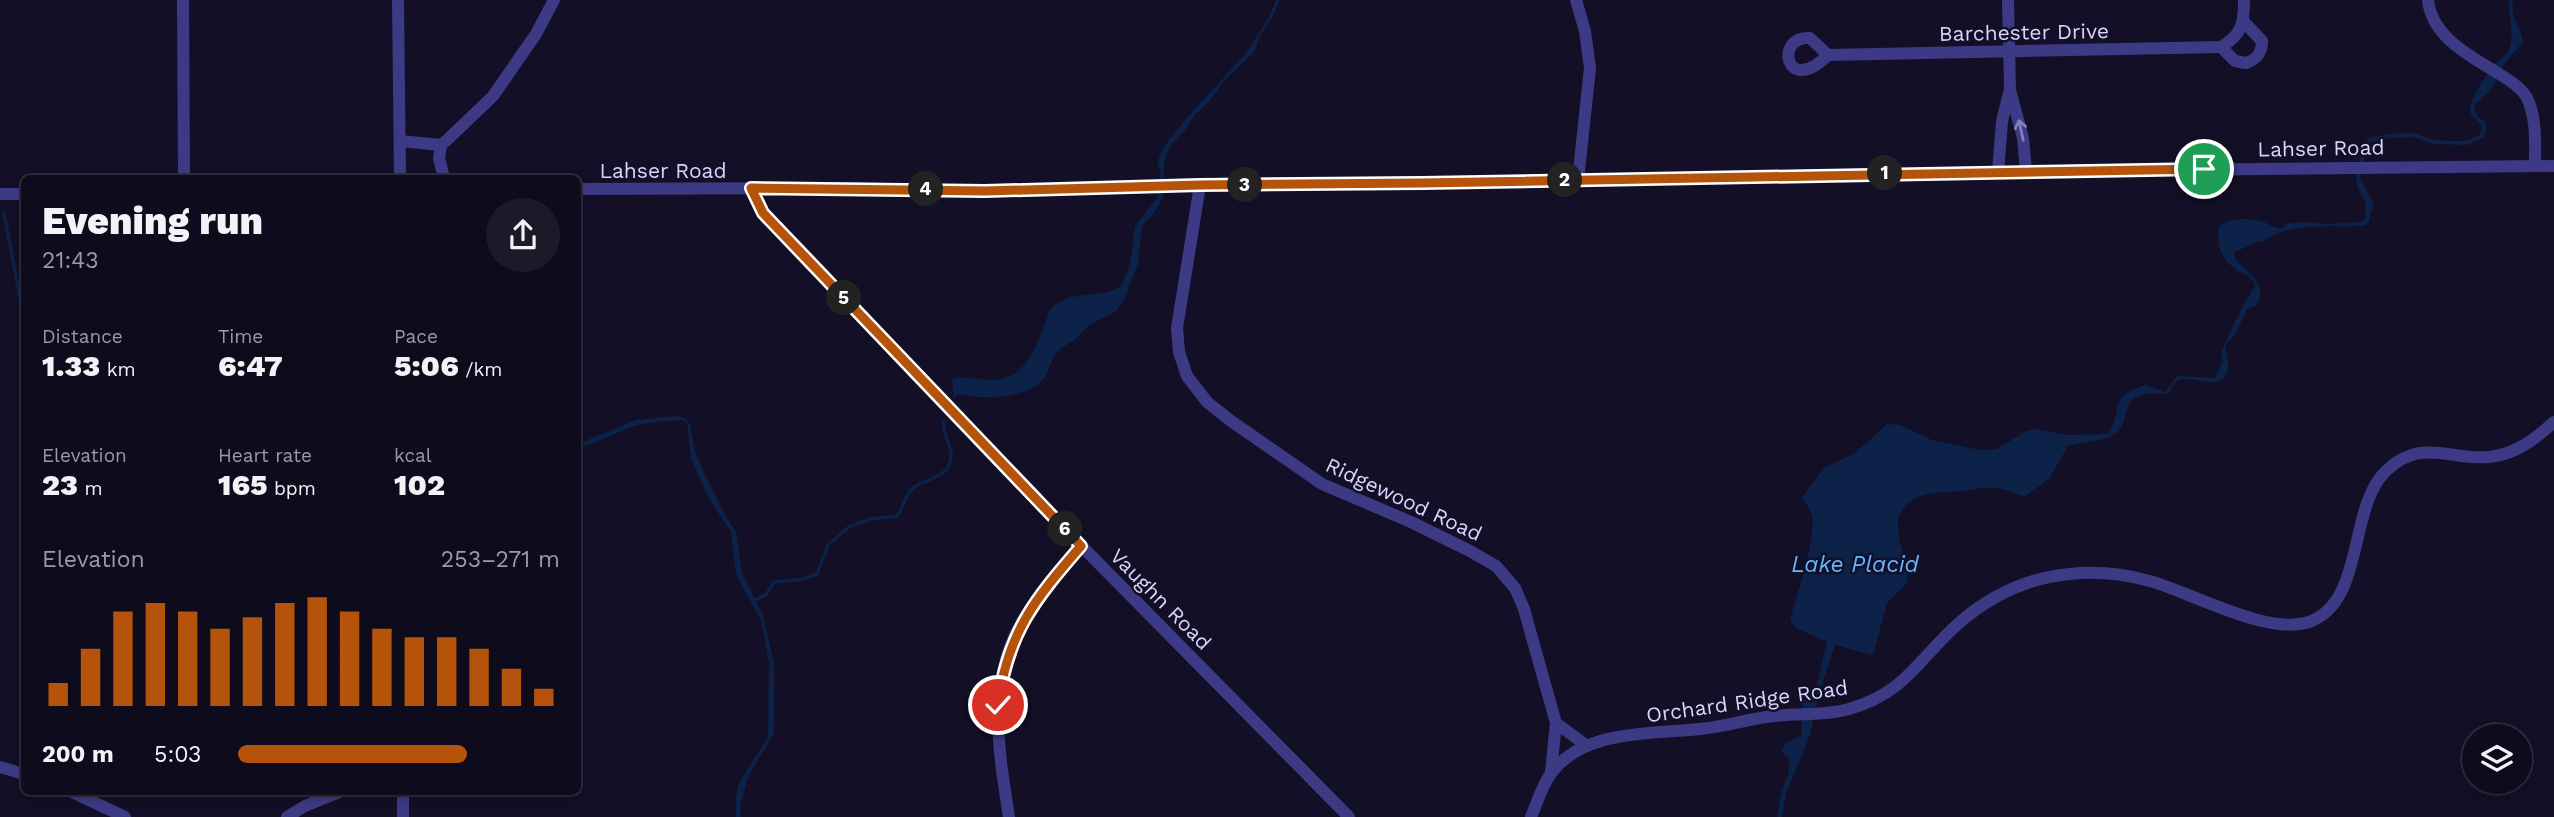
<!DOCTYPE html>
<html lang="en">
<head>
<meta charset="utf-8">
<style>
  :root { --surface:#0e0b1c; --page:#1c1929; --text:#f1f3f6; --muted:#9b9ba3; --line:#2e2b3b; --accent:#b45309 }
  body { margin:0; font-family:"Work Sans",sans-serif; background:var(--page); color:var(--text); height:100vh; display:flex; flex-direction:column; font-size:26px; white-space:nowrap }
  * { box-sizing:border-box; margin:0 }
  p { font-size:23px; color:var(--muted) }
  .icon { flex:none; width:38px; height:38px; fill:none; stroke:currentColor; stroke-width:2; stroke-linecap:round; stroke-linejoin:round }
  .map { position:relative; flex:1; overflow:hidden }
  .details { position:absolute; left:21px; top:175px; width:560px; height:620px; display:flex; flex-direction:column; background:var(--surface); border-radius:10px; box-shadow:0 4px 10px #0003,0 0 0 2px var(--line) }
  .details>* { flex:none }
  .fabs { position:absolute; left:2462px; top:724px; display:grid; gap:14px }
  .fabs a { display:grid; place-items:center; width:70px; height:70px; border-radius:50%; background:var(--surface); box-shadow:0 4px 10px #0003,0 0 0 2px var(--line); font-size:35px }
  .pin { position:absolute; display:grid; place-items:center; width:60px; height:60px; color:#fff; margin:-30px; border:4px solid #fff; border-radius:50%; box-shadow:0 2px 7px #0007 }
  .km { position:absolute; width:35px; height:35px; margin:-18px; border-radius:50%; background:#222; color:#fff; font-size:19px; line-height:35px; text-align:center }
  .round { display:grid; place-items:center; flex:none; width:74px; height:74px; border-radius:37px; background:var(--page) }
  .headline { display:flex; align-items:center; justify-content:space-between; height:119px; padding:0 21px }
  h1 { font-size:38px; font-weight:800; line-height:52px }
  .metrics { display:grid; grid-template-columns:repeat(3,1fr); gap:10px; height:119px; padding:7px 21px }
  .metrics div { display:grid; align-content:center }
  .metrics b { font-size:30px; font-weight:800 }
  .metrics small { font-size:19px; font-weight:400 }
  .metrics p { font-size:19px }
  .chart { height:196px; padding:14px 21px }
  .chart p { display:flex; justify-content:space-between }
  .chart svg { width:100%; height:126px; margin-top:7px; stroke:var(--accent); stroke-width:6 }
  ul { padding:0 21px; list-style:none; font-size:23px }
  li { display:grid; grid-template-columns:112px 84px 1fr; align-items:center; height:52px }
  li i { height:18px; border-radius:9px; background:var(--accent) }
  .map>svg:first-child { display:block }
</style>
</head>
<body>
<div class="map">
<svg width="2554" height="817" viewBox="0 0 2554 817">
  <rect width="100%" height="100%" fill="#130f26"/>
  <g fill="#0c2248">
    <path d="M1276 0H1280L1271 20 1260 35 1255 51 1224 81 1210 101 1195 115 1186 129 1171 145 1164 162 1163 198 1154 213 1142 226 1138 264 1123 302 1115 312 1089 325 1077 338 1056 352 1045 377 1037 386C1013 398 986 400 959 394L954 398 952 379C969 374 988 384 1005 378 1029 370 1037 344 1045 323 1048 317 1049 309 1055 305 1074 290 1103 299 1122 285L1130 265 1135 226 1158 197 1161 172 1157 163 1163 148 1184 121 1247 52 1269 17Z"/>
    <path d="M2509 0H2513C2509 17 2522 27 2523 42L2505 63 2491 90 2474 105C2474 121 2494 119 2483 138L2467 145 2434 144 2413 137 2389 138 2367 143 2360 178 2374 204 2368 224 2362 226C2331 228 2289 221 2263 242H2257L2233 253C2240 272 2272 279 2256 306L2247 309 2235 335 2226 344C2225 352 2229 359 2228 366 2224 398 2191 371 2177 381 2173 383 2171 391 2167 394 2110 389 2137 422 2112 436 2102 441 2080 442 2068 446L2049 479 2025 496C2015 495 2008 490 1998 488 1985 486 1973 490 1960 491 1939 493 1906 491 1899 518 1894 539 1910 561 1907 583L1887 603 1873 655 1835 645 1820 691 1810 735 1786 793 1782 817H1777C1779 809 1779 800 1782 792 1785 779 1792 772 1788 757L1783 754 1782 749 1787 742 1801 736 1803 702 1816 688 1827 642 1794 627 1790 619C1797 595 1816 540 1812 517 1810 509 1806 503 1802 497L1825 467 1854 454 1887 424 1900 425 1932 440 1980 450 1997 449 2026 431 2035 429 2068 435 2107 434C2125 413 2105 398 2145 385L2165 392 2177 376 2214 378 2223 362 2221 352C2232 329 2241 306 2255 286 2251 273 2243 275 2234 268 2220 258 2215 241 2220 225 2231 218 2248 218 2261 221 2269 223 2273 229 2283 228L2286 224 2304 222 2325 224 2361 222 2365 219 2366 203 2358 189 2356 177 2363 144 2369 138 2388 134 2414 133 2434 140 2457 141H2466L2480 135 2482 126C2479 122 2472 117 2471 114 2466 102 2490 69 2498 61 2502 57 2507 55 2509 49 2515 34 2508 16 2509 0Z"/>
    <path d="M677 416 685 418 690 424 695 451 703 471 728 520 736 531 742 573 763 615 774 662V733L749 775 740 806 741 817H736V795L739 783 768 737 769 663 761 620 736 575 731 532 709 499 691 459 687 423 682 420 653 422 634 426 578 449V444L636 420Z"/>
  </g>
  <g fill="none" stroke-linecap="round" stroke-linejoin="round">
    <g stroke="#0c2248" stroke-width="3.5">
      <path d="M4 213 24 319"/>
      <path d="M755 600 766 595 774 582 799 580 817 574 828 545 849 527 870 519 897 516C904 508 905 494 913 488 927 477 947 480 951 458 953 445 941 434 944 421"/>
    </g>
    <g stroke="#3d3a85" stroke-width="12">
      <path d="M183 0 184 178"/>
      <path d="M398 0 400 178"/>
      <path d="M1576 0 1585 31 1590 68 1578 180"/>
      <path d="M2428 0C2432 38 2472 57 2501 75 2511 81 2520 87 2526 96 2537 116 2535 144 2535 166"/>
      <path d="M1810 38 1828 55C1785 98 1774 35 1810 38Z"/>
      <path d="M2221 47 2235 61 2246 63C2257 59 2262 53 2262 41L2244 22"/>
      <path d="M1828 55 2221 47C2242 34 2244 25 2244 0"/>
      <path d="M2010 90 2023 138 2026 171"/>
      <path d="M400 141 441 145 447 140 493 96 536 34 554 0"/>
      <path d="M441 145 439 158 444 178"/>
      <path d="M1998 172 2002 121 2010 89 2008 0"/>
      <path d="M1200 185 1177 328 1179 352 1187 376 1207 402 1231 421 1322 484 1411 522 1470 551 1496 566 1515 588 1524 609 1556 723 1587 746"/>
      <path d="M751 188 763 213 1050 514 1349 817"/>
      <path d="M578 189 834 188 985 191 1200 185 1422 183 2063 171 2554 166"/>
      <path d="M0 194H24"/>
      <path d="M0 767 24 774"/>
      <path d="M1551 772 1556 723"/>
      <path d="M70 791 125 817"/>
      <path d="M403 791V817"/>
      <path d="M287 817 305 806 342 791"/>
      <path d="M1009 817C999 753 987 687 1019 627 1035 598 1059 571 1081 546"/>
      <path d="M1531 817C1537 803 1542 785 1552 772 1587 727 1658 735 1708 728 1731 725 1752 718 1775 716 1800 713 1825 716 1849 709 1906 693 1919 658 1959 623 1991 595 2027 578 2070 574 2097 571 2124 574 2150 581 2192 593 2268 636 2309 622 2365 602 2348 509 2385 472 2421 436 2450 461 2490 457 2516 454 2535 439 2554 422"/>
    </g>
  </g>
  <defs><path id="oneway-shaft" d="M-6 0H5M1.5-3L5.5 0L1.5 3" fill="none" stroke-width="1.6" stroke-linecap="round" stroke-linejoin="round" transform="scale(1.75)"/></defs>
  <use stroke="#837fbc" href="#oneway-shaft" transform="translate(2021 130) rotate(-102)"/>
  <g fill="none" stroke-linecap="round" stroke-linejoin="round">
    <defs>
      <path id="route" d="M998 705C1007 633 1035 599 1081 546L763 213 751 188 985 191 1200 185 1422 183 2204 169"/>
    </defs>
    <use href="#route" stroke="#fff" stroke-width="14"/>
    <use href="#route" stroke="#b45309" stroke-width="9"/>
  </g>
  <g text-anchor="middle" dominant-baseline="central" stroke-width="5" stroke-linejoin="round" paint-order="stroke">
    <g font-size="21" fill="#d9d4ff" stroke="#130f26">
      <text transform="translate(2024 32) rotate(-1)">Barchester Drive</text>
      <text transform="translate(2321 148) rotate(-1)">Lahser Road</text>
      <text x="663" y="170">Lahser Road</text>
      <text transform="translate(1404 499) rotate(25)">Ridgewood Road</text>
      <text transform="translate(1161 599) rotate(45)">Vaughn Road</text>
      <text transform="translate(1747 701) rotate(-8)">Orchard Ridge Road</text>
    </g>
    <g font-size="23" font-style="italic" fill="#62b6ff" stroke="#130f26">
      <text x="1855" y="564">Lake Placid</text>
    </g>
  </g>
</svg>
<div class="fabs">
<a><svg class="icon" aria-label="layers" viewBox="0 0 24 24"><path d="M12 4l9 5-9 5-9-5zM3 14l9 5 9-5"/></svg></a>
</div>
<div class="pin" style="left:2204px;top:169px;background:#1e9e55"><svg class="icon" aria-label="arrive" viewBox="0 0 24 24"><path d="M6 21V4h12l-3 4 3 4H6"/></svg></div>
<div class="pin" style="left:998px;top:705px;background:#d93025"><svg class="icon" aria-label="check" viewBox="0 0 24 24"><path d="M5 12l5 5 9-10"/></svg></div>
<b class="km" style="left:1885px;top:173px">1</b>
<b class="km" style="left:1565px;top:180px">2</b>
<b class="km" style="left:1245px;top:185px">3</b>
<b class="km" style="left:926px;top:189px">4</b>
<b class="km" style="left:844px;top:298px">5</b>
<b class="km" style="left:1065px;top:529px">6</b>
<section class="details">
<div class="headline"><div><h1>Evening run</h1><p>21:43</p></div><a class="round"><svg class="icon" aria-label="share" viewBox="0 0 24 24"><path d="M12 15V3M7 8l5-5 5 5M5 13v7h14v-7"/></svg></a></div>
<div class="metrics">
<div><p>Distance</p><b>1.33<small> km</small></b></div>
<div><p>Time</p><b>6:47</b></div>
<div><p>Pace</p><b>5:06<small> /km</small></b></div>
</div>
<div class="metrics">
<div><p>Elevation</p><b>23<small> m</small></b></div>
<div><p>Heart rate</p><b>165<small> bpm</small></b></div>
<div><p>kcal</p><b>102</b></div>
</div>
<div class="chart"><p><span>Elevation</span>253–271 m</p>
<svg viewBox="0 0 160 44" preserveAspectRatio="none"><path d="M5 44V36M15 44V24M25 44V11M35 44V8M45 44V11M55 44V17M65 44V13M75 44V8M85 44V6M95 44V11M105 44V17M115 44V20M125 44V20M135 44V24M145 44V31M155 44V38"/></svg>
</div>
<ul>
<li><b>200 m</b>5:03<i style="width:71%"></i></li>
</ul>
</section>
</div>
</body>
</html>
